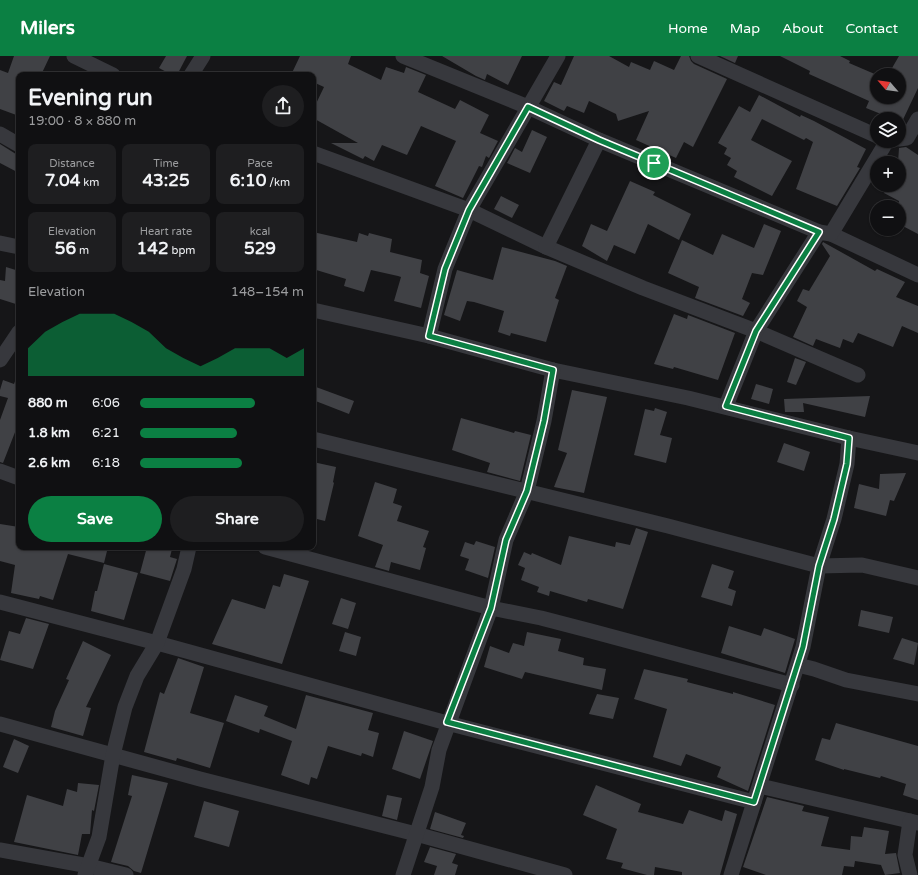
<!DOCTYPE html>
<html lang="en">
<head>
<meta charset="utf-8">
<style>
  :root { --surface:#101012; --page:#1e1e20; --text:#f1f3f6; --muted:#9c9d9f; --line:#303032; --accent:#0b8043 }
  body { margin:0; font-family:"Varela Round",sans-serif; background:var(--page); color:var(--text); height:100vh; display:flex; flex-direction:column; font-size:15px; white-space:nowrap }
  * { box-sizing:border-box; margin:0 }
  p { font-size:13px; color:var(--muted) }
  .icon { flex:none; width:22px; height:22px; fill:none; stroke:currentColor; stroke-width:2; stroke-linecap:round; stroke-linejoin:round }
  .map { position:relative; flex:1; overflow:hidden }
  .side { position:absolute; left:16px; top:16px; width:300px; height:478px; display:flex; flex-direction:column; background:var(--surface); border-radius:8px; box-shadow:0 1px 3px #0004,0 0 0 1px var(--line) }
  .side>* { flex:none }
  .needle { width:26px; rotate:298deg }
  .controls { position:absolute; left:870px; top:12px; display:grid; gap:8px }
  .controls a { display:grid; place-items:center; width:36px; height:36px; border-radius:50%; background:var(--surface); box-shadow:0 1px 3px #0004,0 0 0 1px var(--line); font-size:20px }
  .pin { position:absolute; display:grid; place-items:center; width:34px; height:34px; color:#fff; margin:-17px; border:2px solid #fff; border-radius:50%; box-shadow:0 1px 4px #0007 }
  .round { display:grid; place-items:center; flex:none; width:42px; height:42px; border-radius:21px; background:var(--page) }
  .overview { display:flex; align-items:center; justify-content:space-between; height:68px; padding:0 12px }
  h1 { font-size:22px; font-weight:700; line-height:30px }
  .stats { display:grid; grid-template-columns:repeat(3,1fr); gap:6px; height:68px; padding:4px 12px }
  .stats div { display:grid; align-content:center; border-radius:8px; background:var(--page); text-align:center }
  .stats b { font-size:17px; font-weight:700 }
  .stats small { font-size:11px; font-weight:400 }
  .stats p { font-size:11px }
  .chart { height:112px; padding:8px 12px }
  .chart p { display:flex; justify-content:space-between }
  .chart svg { width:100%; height:72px; margin-top:4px; fill:var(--accent); opacity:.7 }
  .action { display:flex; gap:8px; margin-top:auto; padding:8px 12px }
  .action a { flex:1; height:46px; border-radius:24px; background:var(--accent); color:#fff; font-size:16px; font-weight:700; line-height:46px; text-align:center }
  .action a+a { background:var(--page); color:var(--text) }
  ul { padding:0 12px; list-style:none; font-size:13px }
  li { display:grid; grid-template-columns:64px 48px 1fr; align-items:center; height:30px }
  li i { height:10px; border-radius:5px; background:var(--accent) }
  header { display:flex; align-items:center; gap:24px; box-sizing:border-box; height:56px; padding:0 20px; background:var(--accent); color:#fff }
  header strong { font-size:19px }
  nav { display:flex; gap:22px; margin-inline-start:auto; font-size:14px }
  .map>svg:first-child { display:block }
</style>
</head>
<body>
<header>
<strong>Milers</strong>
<nav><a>Home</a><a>Map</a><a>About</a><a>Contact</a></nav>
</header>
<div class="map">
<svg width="918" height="819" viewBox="0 0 918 819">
  <rect width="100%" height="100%" fill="#161618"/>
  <g fill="#404145">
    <path d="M14 0H50L41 19H19V60L0 53V14L8 17Z"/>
    <path d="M166 0H187L177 19H172L159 12Z"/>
    <path d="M300 0H351L348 8 381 24 386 11 404 17 406 11 426 19 418 36 455 53 460 44 489 59 480 77 498 85 489 102 486 100 482 111 479 110 463 142 435 130 456 85 421 70 407 99 382 89 374 105 365 100 363 103 331 87H358L313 62V54L324 31 313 26V19H291Z"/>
    <path d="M442 0H522L508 29 487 18 485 24 476 20Z"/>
    <path d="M574 0H609L629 11 631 6 650 14 654 5 674 14 681 0H689L691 5 694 8 727 23 693 91 684 86 676 102 636 84 649 55 618 65 616 58 589 45 584 57 567 50 564 55 544 45 554 26 561 29Z"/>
    <path d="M720 0H738L735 7Z"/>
    <path d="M780 0H840L850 5 849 7 877 19V41H899V19H888L899 0H918V32L899 72V63H878L881 58 866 52 869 45 809 18 810 15Z"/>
    <path d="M759 39 800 61 801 59 814 65 866 93 857 111 860 112 857 117 837 150 796 133 813 86 806 82 804 84 762 63 751 84 792 105 772 140 734 121 737 115 727 109 731 102 724 98 727 92 718 87 739 50 750 56Z"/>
    <path d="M532 74 547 81 530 117 507 107 515 92 522 96Z"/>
    <path d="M0 88 19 100V117L0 107Z"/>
    <path d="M906 91 918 99V178L899 168V145L884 137 888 129H899V107H898L899 92Z"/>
    <path d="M630 125 655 136 653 139 691 158 679 184 648 168 635 198 614 189 607 205 582 190 591 168 607 175Z"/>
    <path d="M501 140 519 149 512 162 494 153Z"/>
    <path d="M764 168 781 175 763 219 752 217 742 243 750 247 743 260 695 242 699 231 668 217 682 184 713 199 722 178 754 192Z"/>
    <path d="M313 176 357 186 359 177 368 180 369 177 392 183 390 196 422 204 420 217 429 220 421 252 394 245 401 221 398 220 371 214 364 236 344 230 346 223 313 213Z"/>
    <path d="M823 186 875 215 877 213 905 226 896 241 918 250V277L902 270 893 291 858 277 853 287 843 283 840 292 816 283 813 290 793 281 807 251 797 245 803 233 809 235 830 200 822 188Z"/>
    <path d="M502 191 555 205 567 210 555 242 559 244 546 286 511 277 510 280 498 276 504 255 474 246 467 245 460 265 444 259 457 214 493 224Z"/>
    <path d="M6 211 19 215V249L0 243V224L5 225Z"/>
    <path d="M674 258 687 263 688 259 735 277 718 324 674 311 673 313 654 308Z"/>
    <path d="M795 302 806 306 796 329 787 326Z"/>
    <path d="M18 317 19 366 3 407 0 406V364L8 342 0 340V334L3 324 14 328Z"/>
    <path d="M756 328 773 333 769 348 751 343Z"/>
    <path d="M316 331 354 345 349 358 313 344Z"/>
    <path d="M572 334 607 341 584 437 554 431 567 397 558 394Z"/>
    <path d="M870 340 865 361 803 347 804 356H785L784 343Z"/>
    <path d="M655 352 667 356 660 379 672 382 666 407 634 399 645 353 654 355Z"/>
    <path d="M461 362 514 377 515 375 531 379 520 425 487 416 490 407 452 394Z"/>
    <path d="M784 387 810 396 804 415 777 406Z"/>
    <path d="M313 406 336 411 333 426 334 427 325 465 313 462Z"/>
    <path d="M906 417 894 445 890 444 886 460 854 452 859 428 879 433 880 418Z"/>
    <path d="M375 426 397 433 393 447 402 450 397 465 429 475 423 491 426 492 420 514 391 506 389 515 375 511 383 489 358 480Z"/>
    <path d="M0 468 19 471V491H108L104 507 68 498 53 544 40 540 39 543 11 537 15 509 0 505Z"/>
    <path d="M636 472 648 476 623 553 588 543 587 546 550 535 549 540 537 536 539 531 521 524 525 512 518 509 524 496 531 499 532 497 561 509 569 480 615 491 616 486 630 489Z"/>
    <path d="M476 485 495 491 488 522 465 514 469 503 460 500 465 486 474 489Z"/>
    <path d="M147 491 172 493 170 501 177 503 170 525 140 517Z"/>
    <path d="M104 508 138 517 124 564 91 555 95 535H97Z"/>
    <path d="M712 508 734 515 728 532 736 535 732 550 701 541Z"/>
    <path d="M284 518 309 525 282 608 212 588 232 543 265 553 273 529 280 531Z"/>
    <path d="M341 542 356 547 348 573 332 568Z"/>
    <path d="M861 554 893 561 889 577 858 570Z"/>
    <path d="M26 562 49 568 33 613 0 604 9 575 20 578Z"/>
    <path d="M729 570 761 580 764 572 795 583 785 617 721 597Z"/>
    <path d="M345 576 361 581 356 600 339 595Z"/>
    <path d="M527 576 561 583 558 595 584 602 583 609 606 613 602 634 525 616 522 623 484 611 490 590 509 597 513 587 524 590Z"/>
    <path d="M902 582 918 587 914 609 893 603Z"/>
    <path d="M83 585 111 599 86 651 91 652 83 680 51 671 55 655 69 624 66 623Z"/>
    <path d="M178 602 204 611 190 657 224 667 210 712 177 702 176 705 144 696 160 636 164 638Z"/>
    <path d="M644 613 688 623 687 626 733 638V636L775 649 748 735 717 721 721 711 686 698 681 710 653 701 667 653 634 643Z"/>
    <path d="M597 638 619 642 613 663 589 658Z"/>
    <path d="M235 639 268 650 264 660 296 673 306 639 373 657 368 674 379 677 373 701 362 697 361 700 328 690 317 723 311 721 309 729 281 719 292 685 260 673 259 677 226 665Z"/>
    <path d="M836 667 918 690V744L903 739 906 728 881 720 880 722 844 713V714L815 704 822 682 830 684Z"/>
    <path d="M404 675 433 685 420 723 392 713Z"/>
    <path d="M14 683 29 690 18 717 3 711Z"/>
    <path d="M132 719 168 727 141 817 134 815 128 810 111 806 132 740 128 739Z"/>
    <path d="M78 727 99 729 94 755 92 754 90 778H82L78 799 14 786 27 739 63 750 67 733 77 736Z"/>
    <path d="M596 729 641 748 638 756 683 768 689 754 722 765 725 754 737 758 720 819H682V816L655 811 654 819H647L621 812 623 807 606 803 617 773 583 759Z"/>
    <path d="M387 739 402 742 397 764 382 760Z"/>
    <path d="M767 741 804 750 802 755 829 761 821 790 850 794 851 780 862 781 864 771 889 775 885 798 896 797 900 817 885 819 881 809 855 805 854 811 844 810 842 819H766L743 811Z"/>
    <path d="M204 745 239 755 229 791 194 781Z"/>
    <path d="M435 756 466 767 461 779 464 780 463 782 430 773Z"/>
    <path d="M430 791 456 798 452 807 458 809 455 819H434L437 810 424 806Z"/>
  </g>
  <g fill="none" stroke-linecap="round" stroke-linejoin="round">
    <g stroke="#37383d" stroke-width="15">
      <path d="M74 0 113 19"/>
      <path d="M403 0 528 51 599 84 819 176"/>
      <path d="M698 0 877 80"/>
      <path d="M191 19 203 0"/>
      <path d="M0 78 19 89"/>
      <path d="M899 83 907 82 918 63"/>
      <path d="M313 97 469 154 546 191 643 232 756 275 858 319"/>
      <path d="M831 178 918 219"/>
      <path d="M0 187 19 191"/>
      <path d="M546 191 599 84"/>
      <path d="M313 254 429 280 553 314 688 342 849 382 918 397"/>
      <path d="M429 280 445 213 469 154 558 0"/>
      <path d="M0 304 19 276"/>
      <path d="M726 350 756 275 819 176 831 178 887 85"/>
      <path d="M313 383 668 470 819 510 862 509 918 522"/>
      <path d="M0 415 19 422"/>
      <path d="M265 491 491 552 541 562 591 575 792 629"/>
      <path d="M0 546 157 587 447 667 754 746"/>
      <path d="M798 609 814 613 846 624 918 638"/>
      <path d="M0 668 200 723 416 778 565 819"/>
      <path d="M760 730 918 767"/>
      <path d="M0 794 89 810 126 819"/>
      <path d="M85 819 99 781 113 699 125 651 137 620 157 587 184 513 189 491"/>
      <path d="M403 819 432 731 439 694 491 552 506 484 527 435 544 365 553 314"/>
      <path d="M731 819 803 591 819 510 834 463 847 408 849 382"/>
      <path d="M910 819 905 799 910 765"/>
    </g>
  </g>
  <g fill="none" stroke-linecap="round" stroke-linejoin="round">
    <defs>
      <path id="route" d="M528 51 599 84 819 176 756 275 726 350 849 382 847 408 834 463 819 510 803 591 754 746 447 666 491 552 506 484 527 435 544 365 553 314 429 280 445 213 469 154Z"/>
    </defs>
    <use href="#route" stroke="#fff" stroke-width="8"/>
    <use href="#route" stroke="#0b8043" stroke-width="5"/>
  </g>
</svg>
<div class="controls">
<a><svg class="needle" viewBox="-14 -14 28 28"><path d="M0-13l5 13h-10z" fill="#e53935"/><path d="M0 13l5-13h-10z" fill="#9c9d9f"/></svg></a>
<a><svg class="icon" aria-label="layers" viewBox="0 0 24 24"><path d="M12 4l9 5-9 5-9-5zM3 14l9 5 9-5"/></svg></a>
<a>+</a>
<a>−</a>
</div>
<div class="pin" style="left:654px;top:107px;background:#1e9e55"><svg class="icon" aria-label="arrive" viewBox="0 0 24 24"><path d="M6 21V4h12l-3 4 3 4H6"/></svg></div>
<section class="side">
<div class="overview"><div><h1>Evening run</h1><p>19:00 · 8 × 880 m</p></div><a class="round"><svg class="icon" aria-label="share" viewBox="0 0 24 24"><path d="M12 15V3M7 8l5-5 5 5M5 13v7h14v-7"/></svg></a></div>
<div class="stats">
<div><p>Distance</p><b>7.04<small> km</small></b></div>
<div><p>Time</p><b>43:25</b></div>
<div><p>Pace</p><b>6:10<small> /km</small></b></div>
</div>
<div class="stats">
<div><p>Elevation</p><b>56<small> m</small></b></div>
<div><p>Heart rate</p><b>142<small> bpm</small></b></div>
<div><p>kcal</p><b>529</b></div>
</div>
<div class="chart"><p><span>Elevation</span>148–154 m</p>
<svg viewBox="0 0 160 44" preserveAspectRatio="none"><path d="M0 44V27L10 17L20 11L30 6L40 6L50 6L60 11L70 17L80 27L90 33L100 38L110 33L120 27L130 27L140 27L150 33L160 27V44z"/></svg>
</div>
<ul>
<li><b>880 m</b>6:06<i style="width:70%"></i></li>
<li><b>1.8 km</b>6:21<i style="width:59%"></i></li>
<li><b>2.6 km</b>6:18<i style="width:62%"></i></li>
</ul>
<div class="action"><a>Save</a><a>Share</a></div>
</section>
</div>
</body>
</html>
